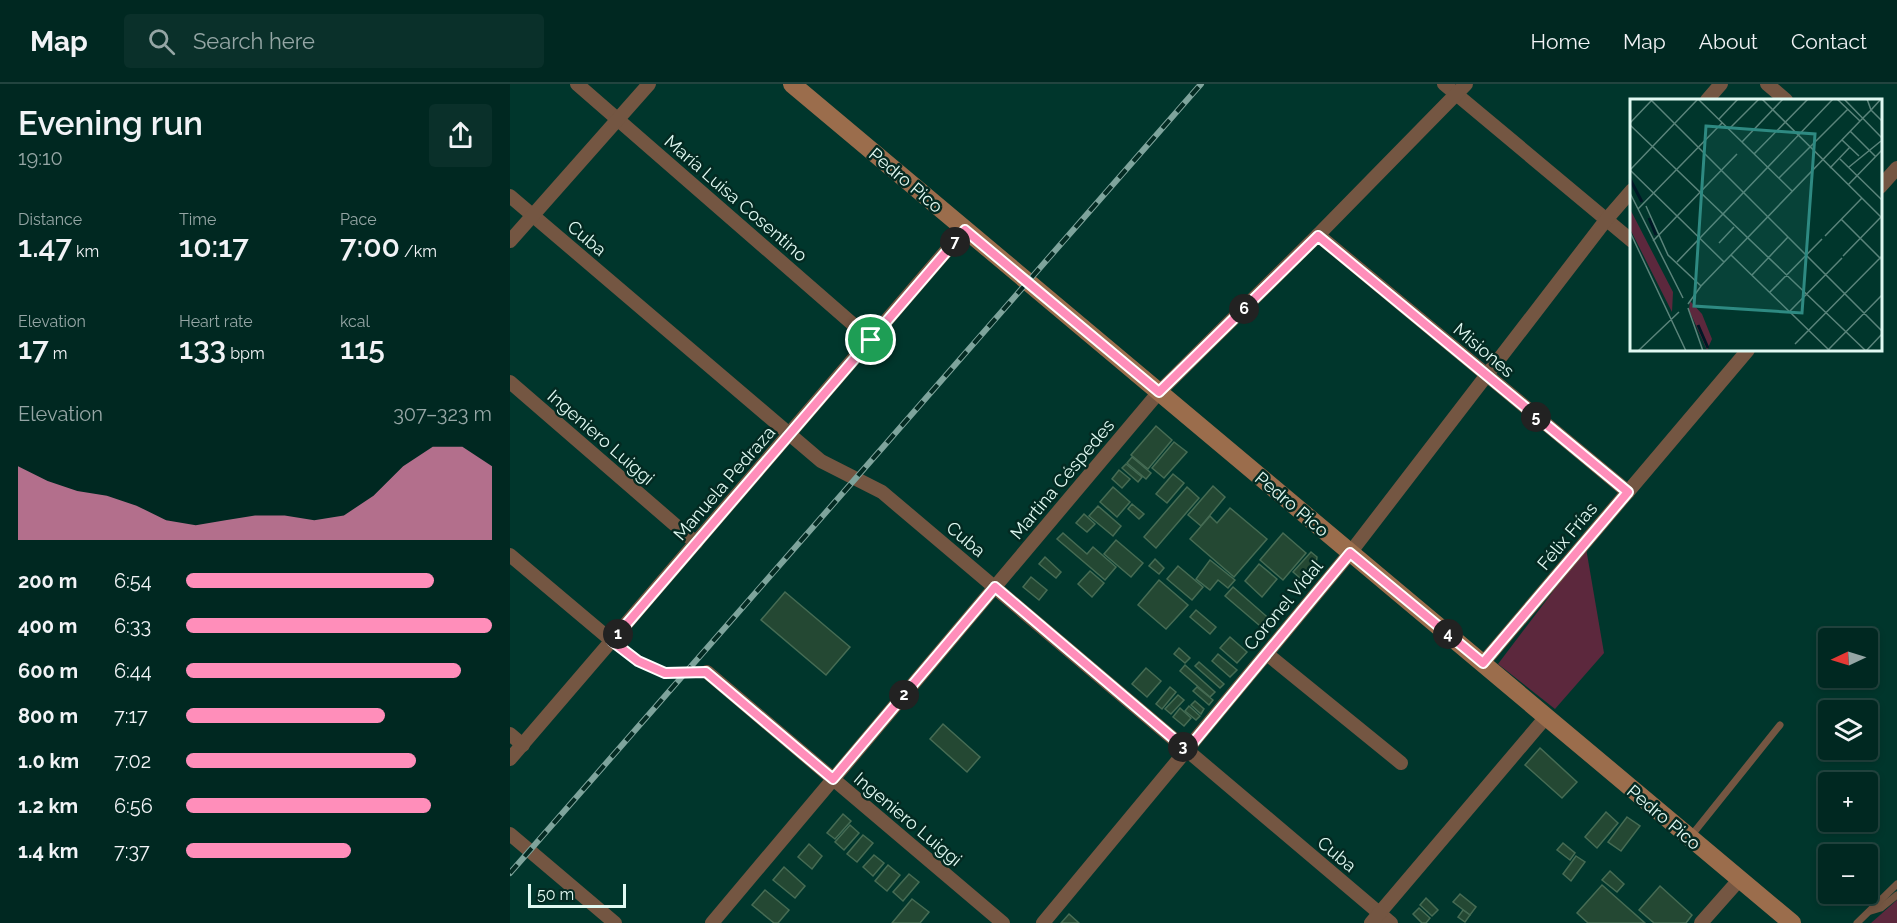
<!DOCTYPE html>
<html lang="en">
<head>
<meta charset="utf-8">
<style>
  :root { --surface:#002821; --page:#0a302a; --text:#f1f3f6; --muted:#95a6a5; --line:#22443f; --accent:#ff8eba }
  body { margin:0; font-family:Raleway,sans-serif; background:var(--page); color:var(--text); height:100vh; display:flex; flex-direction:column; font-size:22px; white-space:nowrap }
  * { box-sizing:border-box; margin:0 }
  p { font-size:20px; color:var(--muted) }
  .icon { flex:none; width:33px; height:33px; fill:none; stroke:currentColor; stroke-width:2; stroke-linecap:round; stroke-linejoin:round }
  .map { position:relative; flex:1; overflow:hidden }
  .panel { display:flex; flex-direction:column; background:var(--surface); width:510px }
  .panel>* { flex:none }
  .needle { width:39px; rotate:266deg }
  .tools { position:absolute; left:1308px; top:544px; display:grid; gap:12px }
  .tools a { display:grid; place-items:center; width:60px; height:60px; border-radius:6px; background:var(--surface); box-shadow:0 3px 9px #0003,0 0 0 2px var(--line); font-size:30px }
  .scale { position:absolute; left:18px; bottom:15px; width:98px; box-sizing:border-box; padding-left:6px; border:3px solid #e0f9f2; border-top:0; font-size:16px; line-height:21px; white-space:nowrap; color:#e0f9f2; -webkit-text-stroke:4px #032a22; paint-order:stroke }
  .pin { position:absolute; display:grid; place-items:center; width:51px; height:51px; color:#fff; margin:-26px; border:3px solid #fff; border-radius:50%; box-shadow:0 2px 6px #0007 }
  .km { position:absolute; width:30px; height:30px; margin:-15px; border-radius:50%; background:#222; color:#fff; font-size:16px; line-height:30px; text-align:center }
  .round { display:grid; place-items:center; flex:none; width:63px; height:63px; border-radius:6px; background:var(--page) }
  .headline { display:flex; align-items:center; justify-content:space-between; height:102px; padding:0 18px }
  h1 { font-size:33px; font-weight:600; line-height:45px }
  .stats { display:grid; grid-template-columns:repeat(3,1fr); gap:9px; height:102px; padding:6px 18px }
  .stats div { display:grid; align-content:center }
  .stats b { font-size:30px; font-weight:600 }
  .stats small { font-size:16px; font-weight:400 }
  .stats p { font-size:16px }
  .chart { height:168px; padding:12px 18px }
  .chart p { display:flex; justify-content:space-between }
  .chart svg { width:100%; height:108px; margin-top:6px; fill:var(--accent); opacity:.7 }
  ul { padding:0 18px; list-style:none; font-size:20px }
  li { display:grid; grid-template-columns:96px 72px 1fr; align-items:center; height:45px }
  li i { height:15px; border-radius:8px; background:var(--accent) }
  header { display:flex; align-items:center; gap:36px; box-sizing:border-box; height:84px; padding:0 30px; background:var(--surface); border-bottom:2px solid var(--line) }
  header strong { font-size:28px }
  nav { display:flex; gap:33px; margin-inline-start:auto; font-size:21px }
  .search { width:420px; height:54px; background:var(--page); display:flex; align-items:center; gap:15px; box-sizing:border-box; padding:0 21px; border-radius:6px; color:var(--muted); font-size:22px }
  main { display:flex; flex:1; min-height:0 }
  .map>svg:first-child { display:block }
</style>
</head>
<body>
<header>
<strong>Map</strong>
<div class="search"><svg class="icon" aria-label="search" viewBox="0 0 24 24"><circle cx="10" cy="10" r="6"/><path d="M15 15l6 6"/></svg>Search here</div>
<nav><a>Home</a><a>Map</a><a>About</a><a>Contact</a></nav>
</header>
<main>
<section class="panel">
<div class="headline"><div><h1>Evening run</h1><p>19:10</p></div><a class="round"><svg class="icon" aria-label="share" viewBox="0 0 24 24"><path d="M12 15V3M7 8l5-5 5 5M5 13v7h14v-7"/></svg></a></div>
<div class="stats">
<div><p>Distance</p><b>1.47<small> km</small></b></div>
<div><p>Time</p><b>10:17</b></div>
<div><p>Pace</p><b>7:00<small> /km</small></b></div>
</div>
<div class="stats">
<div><p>Elevation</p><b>17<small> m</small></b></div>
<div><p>Heart rate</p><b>133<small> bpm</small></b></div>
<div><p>kcal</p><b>115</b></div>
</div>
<div class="chart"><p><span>Elevation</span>307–323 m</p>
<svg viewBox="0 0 160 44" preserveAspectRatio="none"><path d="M0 44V14L10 20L20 24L30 26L40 30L50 36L60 38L70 36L80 34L90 34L100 36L110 34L120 26L130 14L140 6L150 6L160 14V44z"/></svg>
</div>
<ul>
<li><b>200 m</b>6:54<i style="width:81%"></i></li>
<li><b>400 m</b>6:33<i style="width:100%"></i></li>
<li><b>600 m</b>6:44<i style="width:90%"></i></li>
<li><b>800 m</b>7:17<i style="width:65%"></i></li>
<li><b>1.0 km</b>7:02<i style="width:75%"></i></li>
<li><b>1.2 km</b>6:56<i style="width:80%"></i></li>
<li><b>1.4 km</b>7:37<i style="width:54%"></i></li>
</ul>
</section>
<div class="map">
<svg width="1387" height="839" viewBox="0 0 1387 839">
  <rect width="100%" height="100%" fill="#00362c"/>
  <g fill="#5c283d">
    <path d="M1076 464 1094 569 1045 625 988 580Z"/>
    <path d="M1387 816V839H1361Z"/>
  </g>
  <g fill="#244833" stroke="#466c54" stroke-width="1.5">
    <path d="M646 342 662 356 638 385 621 371Z"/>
    <path d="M664 358 677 368 654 394 642 384Z"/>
    <path d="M622 373 641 389 636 395 617 379Z"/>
    <path d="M616 380 632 393 628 398 612 384Z"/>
    <path d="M609 386 620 395 612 404 602 395Z"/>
    <path d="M663 390 674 399 657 419 646 410Z"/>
    <path d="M703 402 715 413 691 442 678 431Z"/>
    <path d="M603 403 620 418 607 433 590 418Z"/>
    <path d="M677 403 689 414 646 464 634 453Z"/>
    <path d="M622 420 634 430 629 435 618 425Z"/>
    <path d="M588 422 611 442 603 452 579 432Z"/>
    <path d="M720 424 757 455 724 493 680 455 700 432 707 439Z"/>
    <path d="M574 430 585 440 577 448 566 439Z"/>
    <path d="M553 449 577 470 583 463 606 483 595 496 547 455Z"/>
    <path d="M773 449 796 469 773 496 750 476Z"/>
    <path d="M606 456 633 479 621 493 594 470Z"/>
    <path d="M801 468 807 473 805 489 796 499 783 488Z"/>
    <path d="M535 473 551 488 546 494 529 480Z"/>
    <path d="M645 475 654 484 649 490 639 482Z"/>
    <path d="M700 476 725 496 718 504 708 496 700 506 686 495Z"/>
    <path d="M749 480 767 495 752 513 735 497Z"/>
    <path d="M668 482 693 503 682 516 657 495Z"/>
    <path d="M580 487 594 499 582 513 568 500Z"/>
    <path d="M521 493 537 506 529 516 513 503Z"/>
    <path d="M649 496 678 521 656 545 628 521Z"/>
    <path d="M723 503 763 538 756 547 715 512Z"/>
    <path d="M275 508 340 563 316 591 251 536Z"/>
    <path d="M686 526 706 543 700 550 680 533Z"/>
    <path d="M720 553 737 568 727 579 710 564Z"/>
    <path d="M669 564 680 574 675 579 664 570Z"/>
    <path d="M708 570 727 586 720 593 702 577Z"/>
    <path d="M689 578 714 600 710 604 685 582Z"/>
    <path d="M675 581 705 608 700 613 670 587Z"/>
    <path d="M636 584 651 597 637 613 622 600Z"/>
    <path d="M660 603 666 608 652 625 646 620Z"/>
    <path d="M687 603 703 616 699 621 683 607Z"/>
    <path d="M668 611 674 616 661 630 655 625Z"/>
    <path d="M685 617 694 625 691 630 681 621Z"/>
    <path d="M679 622 690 632 686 636 675 627Z"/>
    <path d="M670 624 681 634 674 642 663 633Z"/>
    <path d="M433 640 470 673 457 688 420 655Z"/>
    <path d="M1030 664 1067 698 1052 714 1015 681Z"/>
    <path d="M1096 728 1108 739 1087 764 1075 753Z"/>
    <path d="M333 730 341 737 325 755 317 749Z"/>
    <path d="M1117 733 1130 742 1111 767 1098 758Z"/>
    <path d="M340 741 349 749 334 766 325 758Z"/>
    <path d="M353 751 363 759 347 778 337 770Z"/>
    <path d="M1053 759 1065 769 1060 776 1047 766Z"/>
    <path d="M299 760 312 772 302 785 288 773Z"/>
    <path d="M364 771 374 779 363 792 353 783Z"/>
    <path d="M1066 772 1075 778 1061 797 1053 790Z"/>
    <path d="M378 781 390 791 377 807 365 797Z"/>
    <path d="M274 783 295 802 285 814 263 796Z"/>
    <path d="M1100 787 1114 800 1107 808 1092 796Z"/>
    <path d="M399 790 409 798 393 817 383 808Z"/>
    <path d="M1092 801 1135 839H1078L1067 829Z"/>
    <path d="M1150 802 1182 831 1176 839H1144L1129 826Z"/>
    <path d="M255 806 279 826 268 839H264L242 821Z"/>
    <path d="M950 810 966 823 960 831 943 818Z"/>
    <path d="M916 814 928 826 922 832 910 821Z"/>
    <path d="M402 815 419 828 410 839H382Z"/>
    <path d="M909 824 920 834 916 839H912L903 830Z"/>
    <path d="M953 826 960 831 955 838 948 833Z"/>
    <path d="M559 830 569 839H551Z"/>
  </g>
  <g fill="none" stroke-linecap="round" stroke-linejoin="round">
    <g stroke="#745642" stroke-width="7">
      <path d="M102 557 128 577 155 589 197 588"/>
      <path d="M1181 752 1270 641"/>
      <path d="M1361 827 1371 824 1387 811"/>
      <path d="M1347 839 1387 800"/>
    </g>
    <g stroke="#745642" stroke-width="14">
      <path d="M67 0 361 256"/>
      <path d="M934 0 1122 157"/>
      <path d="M1257 0 1276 16"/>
      <path d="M1197 16 1211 0"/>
      <path d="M1370 103 1387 84"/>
      <path d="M0 112 311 377 372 408 881 839"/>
      <path d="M808 151 1118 408"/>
      <path d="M0 157 139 0"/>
      <path d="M0 298 186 459"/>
      <path d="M0 471 102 557"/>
      <path d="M757 570 891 679"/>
      <path d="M973 579 1238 266"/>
      <path d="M197 588 493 839"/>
      <path d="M0 650 13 661"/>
      <path d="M0 675 455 145"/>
      <path d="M0 750 105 839"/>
      <path d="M202 839 649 308 808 151 956 0"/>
      <path d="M533 839 840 469 1096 136 1122 106"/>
      <path d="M861 839 1036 633"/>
      <path d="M1191 839 1229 796"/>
    </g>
    <path stroke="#9b6d4c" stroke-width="18" d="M282 0 1282 839"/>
    <defs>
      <path id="rail" d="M0 789 691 0"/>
    </defs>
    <use href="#rail" stroke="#7ea49c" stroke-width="6"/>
    <use href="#rail" stroke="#032a22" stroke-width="4" stroke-dasharray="11" stroke-linecap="butt"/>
  </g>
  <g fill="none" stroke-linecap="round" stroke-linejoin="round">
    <defs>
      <path id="route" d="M455 146 649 308 808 152 1118 408 973 579 840 469 677 666 485 503 323 695 196 588 155 589 128 577 102 557Z"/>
    </defs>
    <use href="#route" stroke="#fff" stroke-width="12"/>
    <use href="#route" stroke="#ff8eba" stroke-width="8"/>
  </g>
  <g text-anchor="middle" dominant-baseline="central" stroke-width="5" stroke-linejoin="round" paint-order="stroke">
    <g font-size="18" fill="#e0f9f2" stroke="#032a22">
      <text transform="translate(396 96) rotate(40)">Pedro Pico</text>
      <text transform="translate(226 114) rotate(41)">María Luisa Cosentino</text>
      <text transform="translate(77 154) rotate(40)">Cuba</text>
      <text transform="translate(974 266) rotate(40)">Misiones</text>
      <text transform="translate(91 353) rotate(41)">Ingeniero Luiggi</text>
      <text transform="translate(552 395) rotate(-50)">Martina Céspedes</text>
      <text transform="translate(214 399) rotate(-49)">Manuela Pedraza</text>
      <text transform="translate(782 420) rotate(40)">Pedro Pico</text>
      <text transform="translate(1057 452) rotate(-50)">Félix Frías</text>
      <text transform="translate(456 455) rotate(40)">Cuba</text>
      <text transform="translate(773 521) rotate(-50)">Coronel Vidal</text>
      <text transform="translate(1154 733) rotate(40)">Pedro Pico</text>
      <text transform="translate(398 735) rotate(40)">Ingeniero Luiggi</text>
      <text transform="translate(827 770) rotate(40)">Cuba</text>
    </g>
  </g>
  <g transform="translate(1120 15)">
    <rect width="252" height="252" fill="#00362c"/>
    <path d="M0 110 43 193 42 213 0 130ZM60 202 72 215 82 240 77 251 59 211Z" fill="#5c283d"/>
    <path fill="none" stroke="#001725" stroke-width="3" d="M0 80 12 103M19 119 26 136M68 226 78 249"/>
    <path fill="none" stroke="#5a847b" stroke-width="1.5" d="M68 0 162 92M132 0 252 119M207 0 230 22M214 0 252 39M237 0 241 11 251 0M22 2 252 232M233 19 241 11 252 22M89 20 108 0M0 24 22 1M0 26 236 252M99 30 129 0M220 32 246 58M212 41 229 57M112 43 153 0M124 55 178 0M210 60 252 101M219 68 251 42M200 69 220 48M0 71 94 163M0 71 68 0M149 79 218 10M218 86 252 51M0 94 53 199M16 107 38 156 71 187M8 110 92 24M211 120 251 160M0 133 56 252M195 137 232 99M23 142 107 55M89 144 104 128M101 156 200 252M213 157 251 118M47 163 203 0M122 176 158 138M140 193 192 140M58 205 71 187 233 19M58 209 73 252M160 212 212 159M165 245 252 157M199 250 252 196M8 252 49 213M236 252 252 235"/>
    <path fill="#2e8a82" fill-opacity="0.15" stroke="#2e8a82" stroke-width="3" d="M76 27 185 35 172 214 64 207Z"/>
    <rect width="252" height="252" fill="none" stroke="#e0f9f2" stroke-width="3"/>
  </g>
</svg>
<div class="tools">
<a><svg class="needle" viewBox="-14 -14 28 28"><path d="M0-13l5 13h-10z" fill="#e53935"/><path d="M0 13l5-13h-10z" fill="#95a6a5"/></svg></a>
<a><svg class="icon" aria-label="layers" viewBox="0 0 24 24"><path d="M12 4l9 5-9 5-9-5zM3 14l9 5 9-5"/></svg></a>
<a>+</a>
<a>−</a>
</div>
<div class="scale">50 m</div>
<div class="pin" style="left:361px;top:256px;background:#1e9e55"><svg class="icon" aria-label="arrive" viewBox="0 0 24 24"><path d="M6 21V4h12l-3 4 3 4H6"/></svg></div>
<b class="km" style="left:108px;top:550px">1</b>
<b class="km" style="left:394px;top:611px">2</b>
<b class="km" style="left:673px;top:663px">3</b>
<b class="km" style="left:938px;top:550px">4</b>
<b class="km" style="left:1026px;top:333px">5</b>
<b class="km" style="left:734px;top:225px">6</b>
<b class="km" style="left:445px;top:158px">7</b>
</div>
</main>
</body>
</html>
